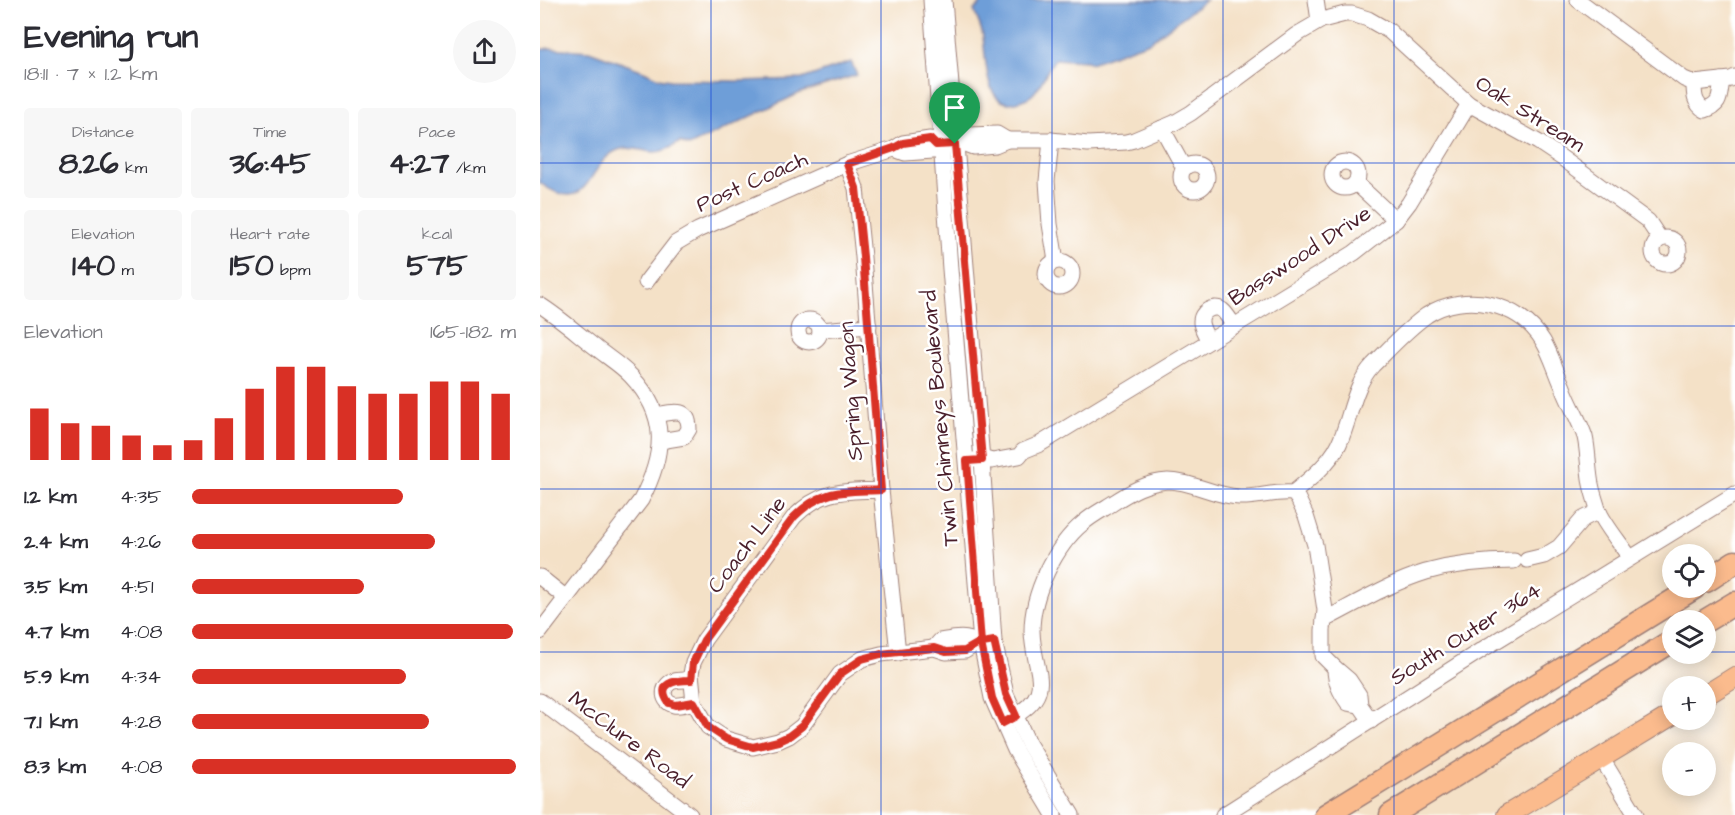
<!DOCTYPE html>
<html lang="en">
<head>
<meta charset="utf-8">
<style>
  :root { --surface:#fff; --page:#f7f7f7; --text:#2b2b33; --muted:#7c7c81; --accent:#d93025 }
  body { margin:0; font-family:"Architects Daughter",sans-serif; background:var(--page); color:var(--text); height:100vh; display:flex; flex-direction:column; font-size:22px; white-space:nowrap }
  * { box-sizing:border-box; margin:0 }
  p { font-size:20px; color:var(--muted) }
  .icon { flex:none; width:33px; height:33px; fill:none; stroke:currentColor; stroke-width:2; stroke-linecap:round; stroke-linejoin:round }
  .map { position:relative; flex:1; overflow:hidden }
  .side { display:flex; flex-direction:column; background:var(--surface); width:540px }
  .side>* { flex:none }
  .fabs { position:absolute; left:1122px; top:544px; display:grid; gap:12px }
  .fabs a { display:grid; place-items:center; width:54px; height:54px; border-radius:50%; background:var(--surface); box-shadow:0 3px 15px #0003; font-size:30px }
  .pin { position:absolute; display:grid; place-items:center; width:51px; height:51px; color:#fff; margin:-62px -26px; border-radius:50% 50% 50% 0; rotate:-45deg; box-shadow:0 0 6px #0007 }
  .pin .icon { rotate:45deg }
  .round { display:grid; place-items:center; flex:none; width:63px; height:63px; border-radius:32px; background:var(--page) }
  .headline { display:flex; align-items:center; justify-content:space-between; height:102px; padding:0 24px }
  h1 { font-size:33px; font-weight:700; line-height:45px }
  .figures { display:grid; grid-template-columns:repeat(3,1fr); gap:9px; height:102px; padding:6px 24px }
  .figures div { display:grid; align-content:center; border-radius:6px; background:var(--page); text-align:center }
  .figures b { font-size:30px; font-weight:700 }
  .figures small { font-size:16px; font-weight:400 }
  .figures p { font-size:16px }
  .chart { height:168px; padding:12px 24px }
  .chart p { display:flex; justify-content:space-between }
  .chart svg { width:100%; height:108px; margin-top:6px; stroke:var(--accent); stroke-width:6 }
  ul { padding:0 24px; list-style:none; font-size:20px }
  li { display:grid; grid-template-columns:96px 72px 1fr; align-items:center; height:45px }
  li i { height:15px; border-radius:8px; background:var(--accent) }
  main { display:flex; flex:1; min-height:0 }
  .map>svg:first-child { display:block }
</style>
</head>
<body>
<main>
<section class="side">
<div class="headline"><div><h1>Evening run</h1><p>18:11 · 7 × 1.2 km</p></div><a class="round"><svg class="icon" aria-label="share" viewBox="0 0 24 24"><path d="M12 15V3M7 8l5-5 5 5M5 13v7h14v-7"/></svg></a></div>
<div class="figures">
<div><p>Distance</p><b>8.26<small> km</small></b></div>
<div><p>Time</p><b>36:45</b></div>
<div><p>Pace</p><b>4:27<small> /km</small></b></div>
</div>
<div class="figures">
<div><p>Elevation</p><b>140<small> m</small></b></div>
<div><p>Heart rate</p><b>150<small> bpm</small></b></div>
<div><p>kcal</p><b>575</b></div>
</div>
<div class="chart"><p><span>Elevation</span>165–182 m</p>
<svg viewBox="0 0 160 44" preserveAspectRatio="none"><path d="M5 44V23M15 44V29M25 44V30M35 44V34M45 44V38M55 44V36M65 44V27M75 44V15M85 44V6M95 44V6M105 44V14M115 44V17M125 44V17M135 44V12M145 44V12M155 44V17"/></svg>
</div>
<ul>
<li><b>1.2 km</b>4:35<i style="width:65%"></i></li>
<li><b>2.4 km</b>4:26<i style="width:75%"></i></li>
<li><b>3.5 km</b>4:51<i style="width:53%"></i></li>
<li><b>4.7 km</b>4:08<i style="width:99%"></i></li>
<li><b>5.9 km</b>4:34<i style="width:66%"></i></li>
<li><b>7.1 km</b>4:28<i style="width:73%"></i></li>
<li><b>8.3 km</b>4:08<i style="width:100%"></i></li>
</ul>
</section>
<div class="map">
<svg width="1195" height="815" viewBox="0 0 1195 815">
  <rect width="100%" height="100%" fill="#fff"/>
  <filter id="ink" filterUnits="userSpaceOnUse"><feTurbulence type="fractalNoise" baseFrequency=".0167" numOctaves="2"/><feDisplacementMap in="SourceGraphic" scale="12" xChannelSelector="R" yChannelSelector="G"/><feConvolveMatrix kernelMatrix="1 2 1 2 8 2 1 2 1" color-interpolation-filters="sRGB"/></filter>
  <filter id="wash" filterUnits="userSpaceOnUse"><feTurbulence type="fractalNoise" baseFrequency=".008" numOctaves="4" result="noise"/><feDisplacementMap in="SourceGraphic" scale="24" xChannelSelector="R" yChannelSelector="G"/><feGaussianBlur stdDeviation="1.35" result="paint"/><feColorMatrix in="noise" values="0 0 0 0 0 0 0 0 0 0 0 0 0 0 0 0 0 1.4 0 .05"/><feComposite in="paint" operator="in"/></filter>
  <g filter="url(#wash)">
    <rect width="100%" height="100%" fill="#f4e1c7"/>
    <g fill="#6e9ed8" stroke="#5c5e82" stroke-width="1.5">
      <path d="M442 0H666L609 42 551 63 547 61 515 59C506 70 503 84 493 94 488 99 482 100 476 102 442 111 447 51 442 32 440 24 436 17 434 10L439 6Z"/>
      <path d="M9 48 49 51 104 71 119 78 131 80 198 81 262 79 311 62 317 75 260 93 149 146 140 142C132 147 124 152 114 152 103 152 93 146 81 149 46 158 53 221 0 183V50Z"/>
    </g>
  </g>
  <g filter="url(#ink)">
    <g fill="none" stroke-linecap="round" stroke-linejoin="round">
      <defs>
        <g id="minor">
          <path d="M391 0 410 269 441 643 452 698 475 750 514 815"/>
          <path d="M404 0 442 460 454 641 466 694 488 743 532 815"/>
          <path d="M776 0 779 21"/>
          <path d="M1038 0 1144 79 1154 83 1191 79 1195 77"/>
          <path d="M1154 83C1154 94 1154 104 1165 110 1182 105 1179 96 1182 80"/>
          <path d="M622 128 644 168"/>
          <path d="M511 140 507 181 510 224 516 261"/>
          <path d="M422 143 430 135 457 134 467 140"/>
          <path d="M354 149 365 153 393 151 396 145 422 143 433 147 455 145 467 140H511L548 144 586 142 594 140 634 123 651 113 756 35 782 20 805 14H812L828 19 849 31 929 104 998 142 1022 158 1108 221 1120 239"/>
          <circle cx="805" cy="175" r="13"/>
          <circle cx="654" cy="177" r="13"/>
          <path d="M307 164 316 188 323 257 341 490 358 653"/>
          <path d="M816 183 856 220"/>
          <circle cx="1126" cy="251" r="13"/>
          <circle cx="519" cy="274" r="13"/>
          <path d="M106 282 136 243 158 230 307 164 354 149 363 143 390 139 396 145"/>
          <path d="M0 305C19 317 37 333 55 347 67 357 81 365 91 376 129 416 125 454 101 500L0 632"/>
          <circle cx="269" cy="331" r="11"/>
          <path d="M280 330 329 326"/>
          <path d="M669 341C666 336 662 329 661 323 660 312 673 304 682 310 687 314 690 320 694 326"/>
          <path d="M116 415C132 412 149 406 149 429L144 437 120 441"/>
          <path d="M433 460 445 459 452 461 479 456 483 451 500 444 814 253 856 220 869 203 929 104"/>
          <path d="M341 490C303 492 283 488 254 517L164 640 153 663 151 674 154 702 168 727 186 739 213 747 238 741 249 736 262 726 300 674 322 659 341 654 394 648 406 652 425 651 437 643 451 642"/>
          <path d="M753 493C769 480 790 463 799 444 811 418 813 386 833 365 850 348 867 329 887 315 925 291 979 302 1003 341 1012 356 1016 372 1023 387 1029 404 1039 419 1045 437 1048 450 1048 465 1050 478 1051 488 1055 499 1058 509 1063 523 1081 544 1090 558"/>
          <path d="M987 560 1004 556 1019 547 1043 519 1059 511"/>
          <path d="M0 577 25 597"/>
          <path d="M784 620C817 603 850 583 886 572 915 564 943 561 974 561"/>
          <path d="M394 648 400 641C412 639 426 635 437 643"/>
          <path d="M795 668C795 682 800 692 808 703L820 705"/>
          <path d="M151 680C144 680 137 679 131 682 121 688 122 702 134 705 140 706 147 704 154 702"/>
          <path d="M0 701 150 815"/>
          <path d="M468 720C519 693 493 674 492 631 492 594 515 546 543 523 552 515 564 509 573 503 590 492 607 482 628 481 652 481 674 496 699 497 717 498 735 491 753 493L758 499 766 516 775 545 785 610 783 630V656L795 668 809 680 819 695 820 705 831 721"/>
          <path d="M1062 759 1096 815"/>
          <path d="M683 815 943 649 1195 494"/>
        </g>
        <g id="major">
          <path d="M1166 695 1195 677"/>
          <path d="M967 815 1132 715"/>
        </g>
        <g id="highway">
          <path d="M1166 581 1195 562"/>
          <path d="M1165 621 1195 603"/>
          <path d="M786 815 1154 588"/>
          <path d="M851 815 1132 641"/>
        </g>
      </defs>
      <use href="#minor" stroke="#9f8079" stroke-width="17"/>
      <use href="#major" stroke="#9f8079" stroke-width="22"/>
      <use href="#highway" stroke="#9f8079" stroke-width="25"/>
      <use href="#minor" stroke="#fff" stroke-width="15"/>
      <use href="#major" stroke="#fbbb8d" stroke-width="20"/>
      <use href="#highway" stroke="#fbbb8d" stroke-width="22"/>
    </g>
  </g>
  <g fill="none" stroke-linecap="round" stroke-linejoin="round" filter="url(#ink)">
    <defs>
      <path id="route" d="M415 144 396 145 390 139 363 143 354 148 307 164 316 188 323 257 341 490C303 492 283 488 254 517L164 640 153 663 151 680C135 680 115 683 129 703L136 705 154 702 168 727 186 739 213 747 238 741 249 736 262 726 300 674 322 659 341 654 394 648 406 652 425 651 437 644 454 641 466 694 476 716 463 723 452 698 441 643 427 461 442 460 415 144"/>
    </defs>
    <use href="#route" stroke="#fff" stroke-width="12"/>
    <use href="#route" stroke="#d93025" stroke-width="8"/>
  </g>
  <path fill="none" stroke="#1d4ed8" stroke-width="1.5" stroke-opacity="0.55" d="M171 0V815M341 0V815M512 0V815M683 0V815M854 0V815M1024 0V815M0 163H1195M0 326H1195M0 489H1195M0 652H1132M1166 652H1195"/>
  <g text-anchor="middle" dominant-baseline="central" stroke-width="5" stroke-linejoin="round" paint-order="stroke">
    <g font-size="22" fill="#4a1f2b" stroke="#fff">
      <text transform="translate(990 114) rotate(32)">Oak Stream</text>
      <text transform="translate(212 182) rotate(-24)">Post Coach</text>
      <text transform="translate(760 256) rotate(-33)">Basswood Drive</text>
      <text transform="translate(311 391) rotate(-94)">Spring Wagon</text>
      <text transform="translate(400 418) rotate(-95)">Twin Chimneys Boulevard</text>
      <text transform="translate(207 545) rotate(-53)">Coach Line</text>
      <text transform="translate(926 634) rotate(-32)">South Outer 364</text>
      <text transform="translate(89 740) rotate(37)">McClure Road</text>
    </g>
  </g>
</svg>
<div class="fabs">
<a><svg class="icon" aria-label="locate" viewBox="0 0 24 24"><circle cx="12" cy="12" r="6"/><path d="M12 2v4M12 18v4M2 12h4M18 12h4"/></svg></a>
<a><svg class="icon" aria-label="layers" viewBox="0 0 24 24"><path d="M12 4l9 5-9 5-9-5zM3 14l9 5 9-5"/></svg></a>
<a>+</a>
<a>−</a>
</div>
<div class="pin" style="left:415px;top:144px;background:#1e9e55"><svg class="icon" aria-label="arrive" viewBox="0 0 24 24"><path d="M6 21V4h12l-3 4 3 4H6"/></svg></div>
</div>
</main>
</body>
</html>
